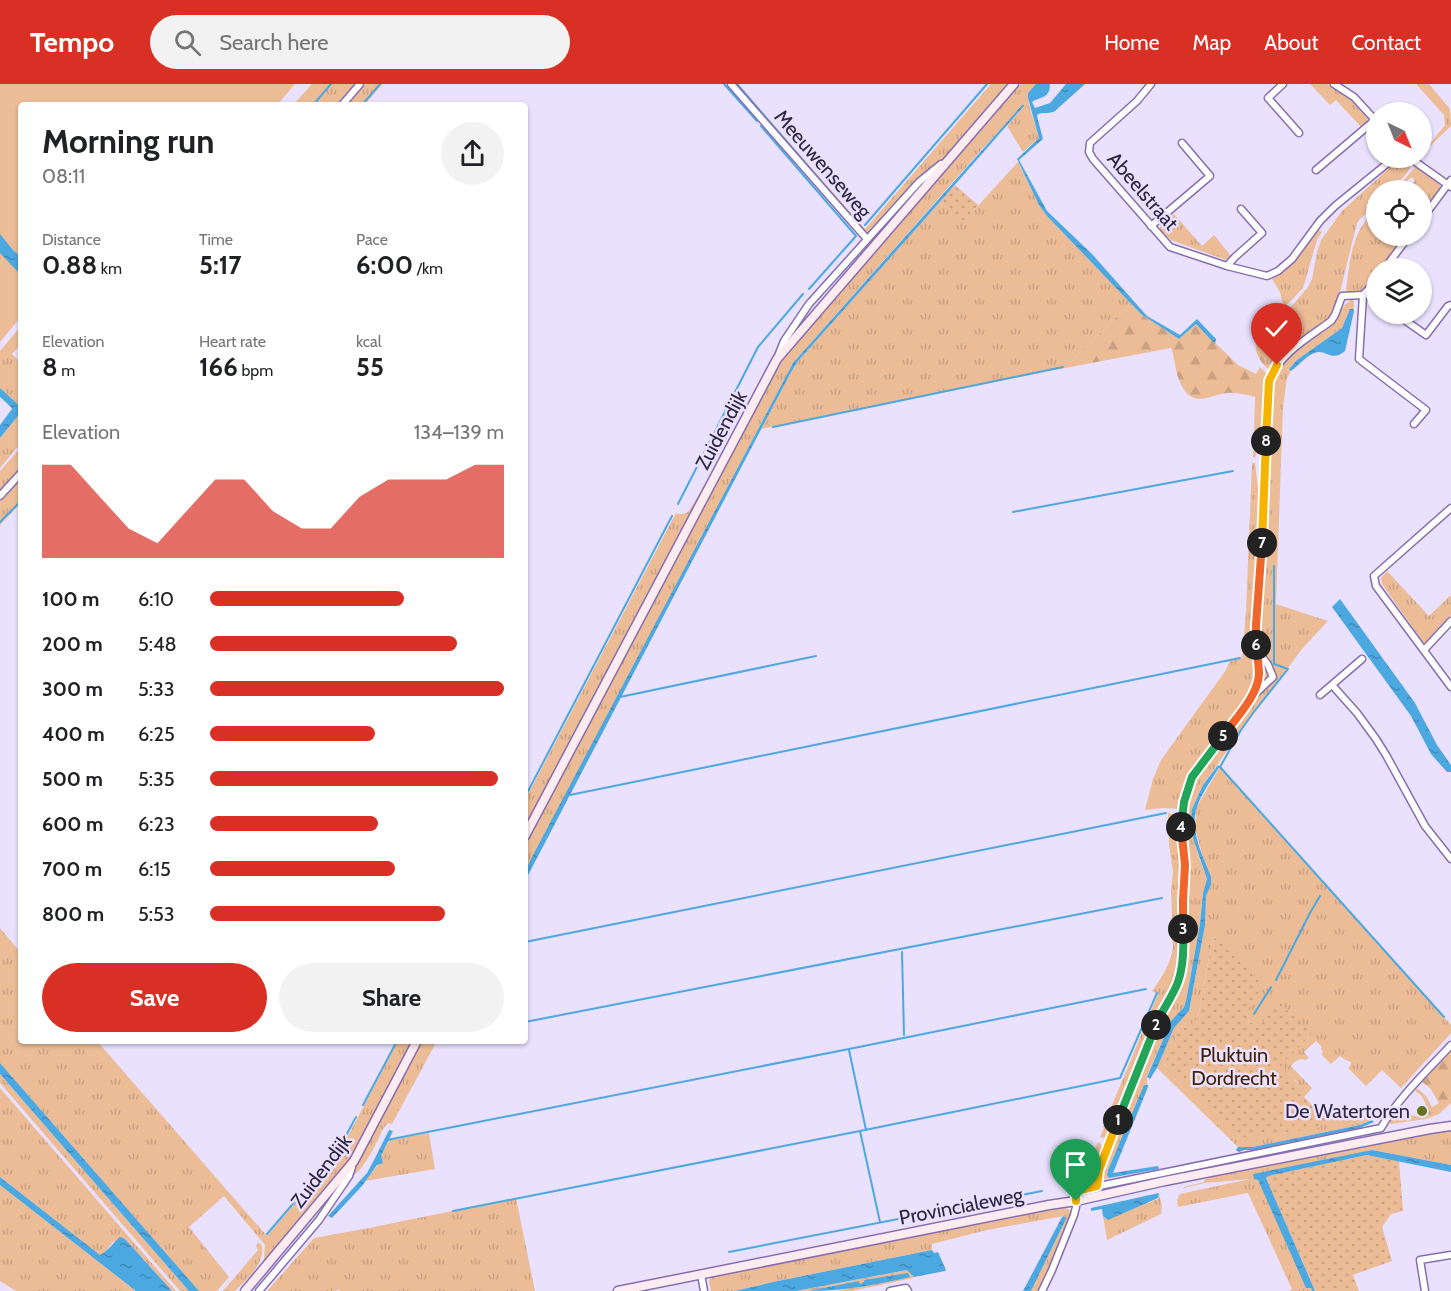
<!DOCTYPE html>
<html lang="en">
<head>
<meta charset="utf-8">
<style>
  :root { --surface:#fff; --page:#f2f2f2; --text:#202124; --muted:#757577; --accent:#d93025 }
  body { margin:0; font-family:Cabin,sans-serif; background:var(--page); color:var(--text); height:100vh; display:flex; flex-direction:column; font-size:22px; white-space:nowrap }
  * { box-sizing:border-box; margin:0 }
  p { font-size:20px; color:var(--muted) }
  .icon { flex:none; width:33px; height:33px; fill:none; stroke:currentColor; stroke-width:2; stroke-linecap:round; stroke-linejoin:round }
  .map { position:relative; flex:1; overflow:hidden }
  .sheet { position:absolute; left:18px; top:18px; width:510px; height:942px; display:flex; flex-direction:column; background:var(--surface); border-radius:6px; box-shadow:0 2px 4px #0004 }
  .sheet>* { flex:none }
  .needle { width:39px; rotate:137deg }
  .buttons { position:absolute; left:1366px; top:18px; display:grid; gap:12px }
  .buttons a { display:grid; place-items:center; width:66px; height:66px; border-radius:50%; background:var(--surface); box-shadow:0 2px 4px #0004; font-size:30px }
  .pin { position:absolute; display:grid; place-items:center; width:51px; height:51px; color:#fff; margin:-62px -26px; border-radius:50% 50% 50% 0; rotate:-45deg; box-shadow:0 0 6px #0007 }
  .pin .icon { rotate:45deg }
  .km { position:absolute; width:30px; height:30px; margin:-15px; border-radius:50%; background:#222; color:#fff; font-size:16px; line-height:30px; text-align:center }
  .round { display:grid; place-items:center; flex:none; width:63px; height:63px; border-radius:32px; background:var(--page) }
  .head { display:flex; align-items:center; justify-content:space-between; height:102px; padding:0 24px }
  h1 { font-size:33px; font-weight:700; line-height:45px }
  .metrics { display:grid; grid-template-columns:repeat(3,1fr); gap:9px; height:102px; padding:6px 24px }
  .metrics div { display:grid; align-content:center }
  .metrics b { font-size:26px; font-weight:700 }
  .metrics small { font-size:16px; font-weight:400 }
  .metrics p { font-size:16px }
  .chart { height:168px; padding:12px 24px }
  .chart p { display:flex; justify-content:space-between }
  .chart svg { width:100%; height:108px; margin-top:6px; fill:var(--accent); opacity:.7 }
  .action { display:flex; gap:12px; margin-top:auto; padding:12px 24px }
  .action a { flex:1; height:69px; border-radius:36px; background:var(--accent); color:#fff; font-size:24px; font-weight:700; line-height:69px; text-align:center }
  .action a+a { background:var(--page); color:var(--text) }
  ul { padding:0 24px; list-style:none; font-size:20px }
  li { display:grid; grid-template-columns:96px 72px 1fr; align-items:center; height:45px }
  li i { height:15px; border-radius:8px; background:var(--accent) }
  header { display:flex; align-items:center; gap:36px; box-sizing:border-box; height:84px; padding:0 30px; background:var(--accent); color:#fff }
  header strong { font-size:28px }
  nav { display:flex; gap:33px; margin-inline-start:auto; font-size:21px }
  .search { width:420px; height:54px; background:var(--page); display:flex; align-items:center; gap:15px; box-sizing:border-box; padding:0 21px; border-radius:33px; color:var(--muted); font-size:22px }
  .map>svg:first-child { display:block }
</style>
</head>
<body>
<header>
<strong>Tempo</strong>
<div class="search"><svg class="icon" aria-label="search" viewBox="0 0 24 24"><circle cx="10" cy="10" r="6"/><path d="M15 15l6 6"/></svg>Search here</div>
<nav><a>Home</a><a>Map</a><a>About</a><a>Contact</a></nav>
</header>
<div class="map">
<svg width="1451" height="1207" viewBox="0 0 1451 1207">
  <defs>
    <pattern id="grass-tufts" width="24" height="20" patternUnits="userSpaceOnUse" patternTransform="scale(1.5)"><rect width="24" height="20" fill="#ecbc97"/><path d="M3 7l-1-3M5 7V3M7 7l1-3M15 17l-1-3M17 17v-4M19 17l1-3" fill="none" stroke="#cba183"/></pattern>
    <pattern id="forest-firs" width="22" height="20" patternUnits="userSpaceOnUse" patternTransform="scale(1.5)"><rect width="22" height="20" fill="#ecbc97"/><path d="M5 1l3.5 6h-7zM16 11l3.5 6h-7z" fill="#cba183"/></pattern>
    <pattern id="wetland-marsh" width="20" height="14" patternUnits="userSpaceOnUse" patternTransform="scale(1.5)"><rect width="20" height="14" fill="#ecbc97"/><path d="M1 5h8M5 5V1M11 12h8M15 12V8" fill="none" stroke="#cba183"/></pattern>
    <pattern id="garden-dots" width="8" height="8" patternUnits="userSpaceOnUse" patternTransform="scale(1.5)"><rect width="8" height="8" fill="#ecbc97"/><path d="M2 2h.1M6 6h.1" fill="none" stroke="#cba183" stroke-width="1.8" stroke-linecap="round"/></pattern>
    <pattern id="water-ripples" width="26" height="14" patternUnits="userSpaceOnUse" patternTransform="scale(1.5)"><rect width="26" height="14" fill="#4ca8e0"/><path d="M2 4q2-2 4 0t4 0M15 11q2-2 4 0t4 0" fill="none" stroke="#4089b7"/></pattern>
  </defs>
  <rect width="100%" height="100%" fill="#e9e1fe"/>
  <g fill="url(#grass-tufts)" fill-rule="evenodd">
    <path d="M312 0H358L340 21H293Z"/>
    <path d="M366 0H383L364 21H345Z"/>
    <path d="M733 0H738L865 145 991 0H1012L953 67 922 94 873 147 866 150Z"/>
    <path d="M1021 0H1036L1028 9 1029 21 1039 54 1023 68 1007 42 1024 22 983 64 793 279 525 788V761L770 296 789 267Z"/>
    <path d="M1310 0H1327L1348 11 1368 30 1367 38 1361 43 1336 16 1330 21Z"/>
    <path d="M1416 0H1429L1450 25 1451 42 1422 70 1445 41 1444 31Z"/>
    <path d="M1399 75 1411 81 1408 88 1391 106H1377V120L1360 135 1357 139 1337 220 1328 237 1281 273 1270 287 1263 280 1273 268 1288 255 1284 243 1278 234 1291 223 1308 203 1312 195 1317 168 1321 156 1342 127Z"/>
    <path d="M1018 78 1039 121 1047 132 1131 219 1065 284 761 345 790 290 798 277 940 118 963 138Z"/>
    <path d="M1417 81 1438 97 1441 104 1422 130V106H1403L1415 97 1412 93 1397 104Z"/>
    <path d="M1377 125V152H1406L1381 184H1377V190L1363 208H1349L1346 206C1350 175 1352 145 1377 125Z"/>
    <path d="M1174 130 1202 162 1214 151 1231 172 1226 176 1171 156 1160 146C1159 138 1168 135 1174 130Z"/>
    <path d="M1319 146 1322 148 1317 156 1303 204 1284 224 1280 208 1272 195 1287 185Z"/>
    <path d="M1354 214V227L1350 225 1342 244 1297 276 1289 285 1291 287 1287 294 1283 323 1276 520 1328 537 1302 565 1241 647 1203 701 1192 725 1190 741 1199 773 1207 795 1203 809 1200 840 1186 917 1184 923 1171 937 1147 992V1001L1144 1002 1108 1086 1107 1091 1110 1094 1104 1095 1102 1085 1105 1073 1159 941 1181 898 1184 886 1186 872 1187 776 1184 721 1187 709 1202 681 1256 609 1262 590 1260 559 1264 488 1271 299C1282 269 1313 255 1335 235 1338 233 1338 230 1340 227 1343 222 1349 217 1354 214Z"/>
    <path d="M21 242V260L12 270 21 279V323L0 304V267Z"/>
    <path d="M1260 283 1268 291 1265 339 1255 374 1253 373 1256 290Z"/>
    <path d="M21 328V359L0 384V354Z"/>
    <path d="M734 351 525 747V716L676 429C681 431 685 430 689 427Z"/>
    <path d="M21 363V386L0 410V387Z"/>
    <path d="M1252 379H1255L1261 428 1254 574C1256 588 1254 598 1248 611L1188 697 1182 711 1179 725 1163 724 1145 726 1153 695 1161 676 1226 586 1230 577 1242 574 1246 528Z"/>
    <path d="M21 391V419L0 441V415Z"/>
    <path d="M1387 487 1429 532 1451 511V531L1425 561 1382 500 1381 494Z"/>
    <path d="M1220 683 1451 941V949L1401 1004 1382 986 1366 1002 1348 984 1351 981V978L1344 975 1340 972 1331 980 1321 970 1323 968 1321 965 1322 963 1316 957 1304 968 1309 974 1305 976 1302 975 1296 977 1291 982 1312 1004 1304 1013 1327 1036 1346 1020 1372 1036 1360 1041 1253 1063H1238L1157 984 1174 944 1189 927 1205 841 1206 812 1211 801 1195 745 1196 724ZM1216 854 1250 939H1262L1312 950 1280 981 1298 999 1297 1001 1301 1012 1324 1034 1178 992 1165 981 1182 946 1194 939 1198 934 1212 857Z"/>
    <path d="M1168 729 1179 732 1182 784 1180 816V876L1178 889 1170 909 1161 922 1108 1053 1106 1054 1100 1053 1104 1044 1103 1043 1158 910 1152 907C1162 893 1171 880 1173 862L1171 806 1173 788 1169 761Z"/>
    <path d="M0 844 21 869V957H97L267 1152 339 1069 398 957H415L361 1058 347 1081 261 1182 264 1175 265 1161 224 1112 189 1143 229 1193 217 1207H199L0 979Z"/>
    <path d="M422 957H437L392 1040 388 1039C383 1044 381 1049 378 1056 370 1071 363 1086 348 1096Z"/>
    <path d="M0 990 189 1207H180L0 999Z"/>
    <path d="M0 1004 176 1207H172L125 1155 113 1158 103 1170 100 1171 0 1093Z"/>
    <path d="M1451 1046V1081L1372 1066 1256 1094 1258 1096 1312 1207H1289L1292 1205 1248 1109 1178 1123 1177 1116 1180 1110 1250 1095 1205 1099 1184 1104V1103L1204 1098V1096L1220 1090 1391 1056Z"/>
    <path d="M429 1049 435 1085 365 1097 378 1081 383 1078 381 1072 389 1056Z"/>
    <path d="M1098 1058 1101 1060 1102 1069 1092 1097 1089 1101 1078 1104Z"/>
    <path d="M0 1101 136 1207H16L0 1197Z"/>
    <path d="M1159 1109 1162 1123 1161 1130 1107 1156 1103 1132 1106 1135 1158 1115Z"/>
    <path d="M516 1114 535 1207H340L339 1206 333 1207H267L314 1154 369 1144Z"/>
    <path d="M1064 1123 1071 1127 1072 1131 1038 1207H1031L1066 1135 1064 1132 987 1146 932 1160V1166L773 1198 735 1207H711L709 1197 711 1193Z"/>
    <path d="M258 1158 262 1162C265 1180 247 1195 235 1207H223L258 1166 256 1162Z"/>
  </g>
  <g fill="url(#forest-firs)">
    <path d="M1131 219 1141 230 1179 255 1196 240 1238 281 1256 290V313C1247 311 1236 308 1227 309 1205 312 1192 326 1179 296 1175 286 1175 274 1171 264L1065 284Z"/>
    <path d="M1278 234 1284 243 1288 255 1273 268 1263 280C1247 258 1260 248 1278 234Z"/>
    <path d="M1451 967V1019L1439 1030 1426 1035 1391 1040 1388 1037 1394 1030 1399 1034 1405 1027 1402 1023 1412 1031 1419 1033 1423 1030 1427 1029C1427 1020 1423 1011 1415 1007L1417 1004 1426 1012 1432 1023 1439 1019 1430 1004 1422 998Z"/>
  </g>
  <path fill="url(#wetland-marsh)" d="M908 1186 914 1193 913 1194 852 1207H836L901 1195 897 1192 860 1200 859 1197 808 1207H796Z"/>
  <path fill="#ecbc97" d="M0 0H295L277 21H21V233L0 258Z"/>
  <g fill="url(#garden-dots)">
    <path d="M955 101 978 121 963 139 940 118Z"/>
    <path d="M1216 854 1263 901 1246 929 1250 939H1262L1279 918 1312 950 1281 981 1298 1000 1297 1002 1304 1008 1302 1012 1324 1034V1038L1318 1044 1239 1054 1165 981C1168 970 1174 954 1182 946 1187 942 1193 940 1198 934L1212 857Z"/>
    <path d="M1367 1071 1399 1077 1403 1127 1391 1130 1382 1143 1392 1177 1353 1191 1359 1207H1315L1266 1094 1267 1092Z"/>
  </g>
  <g fill="url(#water-ripples)">
    <path d="M1036 0H1050C1050 15 1041 12 1032 18L1035 24 1050 19 1066 0H1085L1055 27C1050 30 1044 28 1038 30L1037 32 1043 55 1019 76 1047 127 1092 170 1147 232 1180 251 1197 235 1216 255 1215 260 1196 240 1179 255 1141 230 1047 132 1039 121 1017 75 1039 54 1028 14V9Z"/>
    <path d="M1023 20 1024 22 924 136 798 277 790 290 525 797V788L532 773 793 279Z"/>
    <path d="M0 150 13 166 21 173V191L0 169Z"/>
    <path d="M1350 225H1353L1354 227 1345 267C1331 279 1326 264 1314 269 1305 273 1298 282 1291 287L1289 285 1297 276 1342 244Z"/>
    <path d="M0 304 21 323V328L0 354V341L12 325 10 322 0 313Z"/>
    <path d="M1340 515 1415 619 1437 661 1451 681V688H1447L1431 670 1411 632 1332 523Z"/>
    <path d="M1218 681 1220 683 1218 685C1211 697 1201 710 1197 723 1189 746 1203 772 1211 793V801L1206 812 1205 841 1189 927 1174 944 1157 984 1150 995 1147 993 1171 937 1184 923 1186 917 1200 840 1203 809 1207 795 1193 754 1190 741 1192 725 1203 701Z"/>
    <path d="M0 979 199 1207H189L0 990Z"/>
    <path d="M1144 1001H1148V1003L1113 1089 1158 1082 1159 1085 1109 1094 1107 1091 1108 1086Z"/>
    <path d="M1372 1036 1374 1038 1360 1044 1253 1066H1244L1239 1068 1236 1066 1238 1063H1253L1360 1041Z"/>
    <path d="M389 1046 393 1047 381 1072 383 1079 377 1081 362 1102 332 1134 328 1132 367 1089 374 1076Z"/>
    <path d="M1372 1066 1451 1081V1088L1367 1071 1268 1092 1266 1094 1315 1207H1312L1311 1204H1306L1258 1096 1254 1095 1253 1090Z"/>
    <path d="M0 1093 100 1171C107 1168 113 1159 120 1153L125 1155 172 1207H136L0 1101Z"/>
    <path d="M1159 1109 1158 1114 1108 1136 1103 1132 1102 1125 1091 1127V1124Z"/>
    <path d="M1064 1132 1066 1135 1031 1207H1023L1062 1133Z"/>
    <path d="M932 1166 934 1169 938 1168 946 1186 945 1187 914 1193 907 1186 796 1207H735L773 1198Z"/>
    <path d="M908 1189 910 1193C876 1201 843 1207 808 1207L859 1197 860 1200 864 1198V1196Z"/>
  </g>
  <g fill="none" stroke-linecap="round" stroke-linejoin="round">
    <g stroke="#4ca8e0" stroke-width="2">
      <path d="M724 0 757 37"/>
      <path d="M737 0 851 132"/>
      <path d="M313 21 331 0"/>
      <path d="M362 21 380 0"/>
      <path d="M761 42 856 152 809 205"/>
      <path d="M865 141 987 0"/>
      <path d="M773 343 1063 283"/>
      <path d="M678 420 758 263 803 210"/>
      <path d="M1013 428 1233 387"/>
      <path d="M0 438 21 417"/>
      <path d="M1274 482V580L1288 585 1253 629 1241 646 1220 683 1444 933"/>
      <path d="M620 613 816 572"/>
      <path d="M570 711 1240 574"/>
      <path d="M525 713 672 432"/>
      <path d="M525 858 1166 729"/>
      <path d="M902 868 904 951"/>
      <path d="M1276 896 1310 829 1320 812"/>
      <path d="M1254 930 1271 903"/>
      <path d="M525 938 1162 814"/>
      <path d="M849 966 866 1046"/>
      <path d="M363 1021 397 957"/>
      <path d="M860 1047 880 1138"/>
      <path d="M387 1056 849 965 1146 905"/>
      <path d="M453 1127 860 1047 1120 994 1157 909"/>
      <path d="M267 1150 336 1070 356 1033"/>
      <path d="M729 1168 1042 1107"/>
    </g>
    <defs>
      <g id="street">
        <path d="M731 0 867 155"/>
        <path d="M1151 0 1137 17 1090 59 1089 68 1093 75 1170 163 1227 182 1267 192 1278 187 1292 175 1320 137 1335 122 1394 74"/>
        <path d="M1283 0 1268 14 1299 49"/>
        <path d="M1334 0 1354 13 1376 37"/>
        <path d="M342 21 360 0"/>
        <path d="M1410 74 1451 103"/>
        <path d="M1316 86 1375 36"/>
        <path d="M1422 135 1451 96"/>
        <path d="M1151 142 1210 92 1182 59"/>
        <path d="M1227 182 1235 173 1262 149 1241 125"/>
        <path d="M1385 184 1409 152"/>
        <path d="M1367 209 1372 215 1377 217"/>
        <path d="M1363 211 1359 275 1426 326 1414 340"/>
        <path d="M1363 211 1377 196"/>
        <path d="M1396 230 1426 251 1448 222 1451 221"/>
        <path d="M778 272 784 257 809 220 919 98 941 80"/>
        <path d="M0 412 21 389"/>
        <path d="M1451 424 1374 492 1376 502 1451 603"/>
        <path d="M1424 566 1451 537"/>
        <path d="M1332 601 1357 629 1376 655 1386 671 1425 742 1451 775"/>
        <path d="M1255 610 1273 593 1268 581 1258 567"/>
        <path d="M1320 611 1362 575"/>
        <path d="M1097 1102 1099 1086 1103 1071 1157 939C1166 919 1179 902 1182 880 1185 859 1182 837 1183 816 1183 803 1185 791 1184 779 1183 745 1178 726 1192 693L1252 613 1257 599 1259 591 1256 554 1269 297C1280 269 1308 254 1331 237L1335 231 1342 212 1363 211"/>
        <path d="M701 1190 704 1207"/>
        <path d="M259 1207 319 1136 349 1092 352 1083"/>
        <path d="M890 1207 906 1204 908 1207"/>
        <path d="M1042 1207 1052 1186 1074 1131 1076 1123 1075 1107 1381 1044C1399 1013 1427 987 1451 961"/>
        <path d="M1425 1207 1420 1176 1451 1171"/>
      </g>
      <g id="secondary">
        <path d="M525 752 777 275 1014 0"/>
        <path d="M245 1207 354 1077 417 957"/>
        <path d="M618 1207 1049 1121 1076 1117 1165 1097 1430 1045 1451 1042"/>
      </g>
    </defs>
    <use href="#street" stroke="#856fb0" stroke-width="9"/>
    <use href="#secondary" stroke="#856fb0" stroke-width="11"/>
    <use href="#street" stroke="#fff" stroke-width="6"/>
    <use href="#secondary" stroke="#fcecf1" stroke-width="8"/>
  </g>
  <g fill="none" stroke-linecap="round" stroke-linejoin="round">
    <defs>
      <path id="split-1" d="M1076 1117V1107L1097 1102 1099 1086 1118 1036"/>
      <path id="split-2" d="M1118 1036 1156 941"/>
      <path id="split-3" d="M1156 941C1162 926 1173 912 1178 898 1184 881 1184 863 1183 845"/>
      <path id="split-4" d="M1181 743 1185 781 1183 816V845"/>
      <path id="split-5" d="M1181 743 1184 718 1192 693 1223 652"/>
      <path id="split-6" d="M1223 652C1235 635 1258 612 1259 590 1259 581 1257 571 1256 561"/>
      <path id="split-7" d="M1256 561V541L1262 459"/>
      <path id="split-8" d="M1262 459 1266 357"/>
      <path id="split-9" d="M1266 357 1269 297 1277 281"/>
    </defs>
    <use href="#split-1" stroke="#fff" stroke-width="12"/>
    <use href="#split-2" stroke="#fff" stroke-width="12"/>
    <use href="#split-3" stroke="#fff" stroke-width="12"/>
    <use href="#split-4" stroke="#fff" stroke-width="12"/>
    <use href="#split-5" stroke="#fff" stroke-width="12"/>
    <use href="#split-6" stroke="#fff" stroke-width="12"/>
    <use href="#split-7" stroke="#fff" stroke-width="12"/>
    <use href="#split-8" stroke="#fff" stroke-width="12"/>
    <use href="#split-9" stroke="#fff" stroke-width="12"/>
    <use href="#split-1" stroke="#f5b400" stroke-width="8"/>
    <use href="#split-2" stroke="#22a559" stroke-width="8"/>
    <use href="#split-3" stroke="#22a559" stroke-width="8"/>
    <use href="#split-4" stroke="#f0652b" stroke-width="8"/>
    <use href="#split-5" stroke="#22a559" stroke-width="8"/>
    <use href="#split-6" stroke="#f0652b" stroke-width="8"/>
    <use href="#split-7" stroke="#f0652b" stroke-width="8"/>
    <use href="#split-8" stroke="#f5b400" stroke-width="8"/>
    <use href="#split-9" stroke="#f5b400" stroke-width="8"/>
  </g>
  <circle fill="#65731f" stroke="#e9e1fe" stroke-width="2" cx="1422" cy="1027" r="6"/>
  <g text-anchor="middle" dominant-baseline="central" stroke-width="5" stroke-linejoin="round" paint-order="stroke">
    <g font-size="20" fill="#2e2540" stroke="#e9e1fe">
      <text transform="translate(823 80) rotate(49)">Meeuwenseweg</text>
      <text transform="translate(1143 107) rotate(49)">Abeelstraat</text>
      <text transform="translate(721 346) rotate(-62)">Zuidendijk</text>
      <text transform="translate(321 1087) rotate(-53)">Zuidendijk</text>
      <text transform="translate(961 1122) rotate(-11)">Provincialeweg</text>
    </g>
    <g font-size="20" fill="#3f2106" stroke="#e9e1fe">
      <text x="1234" y="971">Pluktuin<tspan x="1234" dy="23">Dordrecht</tspan></text>
    </g>
    <g font-size="20" fill="#2e2540" stroke="#e9e1fe" text-anchor="end">
      <text x="1410" y="1027">De Watertoren</text>
    </g>
  </g>
</svg>
<div class="buttons">
<a><svg class="needle" viewBox="-14 -14 28 28"><path d="M0-13l5 13h-10z" fill="#e53935"/><path d="M0 13l5-13h-10z" fill="#757577"/></svg></a>
<a><svg class="icon" aria-label="locate" viewBox="0 0 24 24"><circle cx="12" cy="12" r="6"/><path d="M12 2v4M12 18v4M2 12h4M18 12h4"/></svg></a>
<a><svg class="icon" aria-label="layers" viewBox="0 0 24 24"><path d="M12 4l9 5-9 5-9-5zM3 14l9 5 9-5"/></svg></a>
</div>
<div class="pin" style="left:1076px;top:1117px;background:#1e9e55"><svg class="icon" aria-label="arrive" viewBox="0 0 24 24"><path d="M6 21V4h12l-3 4 3 4H6"/></svg></div>
<div class="pin" style="left:1277px;top:281px;background:#d93025"><svg class="icon" aria-label="check" viewBox="0 0 24 24"><path d="M5 12l5 5 9-10"/></svg></div>
<b class="km" style="left:1118px;top:1036px">1</b>
<b class="km" style="left:1156px;top:941px">2</b>
<b class="km" style="left:1183px;top:845px">3</b>
<b class="km" style="left:1181px;top:743px">4</b>
<b class="km" style="left:1223px;top:652px">5</b>
<b class="km" style="left:1256px;top:561px">6</b>
<b class="km" style="left:1262px;top:459px">7</b>
<b class="km" style="left:1266px;top:357px">8</b>
<section class="sheet">
<div class="head"><div><h1>Morning run</h1><p>08:11</p></div><a class="round"><svg class="icon" aria-label="share" viewBox="0 0 24 24"><path d="M12 15V3M7 8l5-5 5 5M5 13v7h14v-7"/></svg></a></div>
<div class="metrics">
<div><p>Distance</p><b>0.88<small> km</small></b></div>
<div><p>Time</p><b>5:17</b></div>
<div><p>Pace</p><b>6:00<small> /km</small></b></div>
</div>
<div class="metrics">
<div><p>Elevation</p><b>8<small> m</small></b></div>
<div><p>Heart rate</p><b>166<small> bpm</small></b></div>
<div><p>kcal</p><b>55</b></div>
</div>
<div class="chart"><p><span>Elevation</span>134–139 m</p>
<svg viewBox="0 0 160 44" preserveAspectRatio="none"><path d="M0 44V6L10 6L20 19L30 32L40 38L50 25L60 12L70 12L80 25L90 32L100 32L110 19L120 12L130 12L140 12L150 6L160 6V44z"/></svg>
</div>
<ul>
<li><b>100 m</b>6:10<i style="width:66%"></i></li>
<li><b>200 m</b>5:48<i style="width:84%"></i></li>
<li><b>300 m</b>5:33<i style="width:100%"></i></li>
<li><b>400 m</b>6:25<i style="width:56%"></i></li>
<li><b>500 m</b>5:35<i style="width:98%"></i></li>
<li><b>600 m</b>6:23<i style="width:57%"></i></li>
<li><b>700 m</b>6:15<i style="width:63%"></i></li>
<li><b>800 m</b>5:53<i style="width:80%"></i></li>
</ul>
<div class="action"><a>Save</a><a>Share</a></div>
</section>
</div>
</body>
</html>
